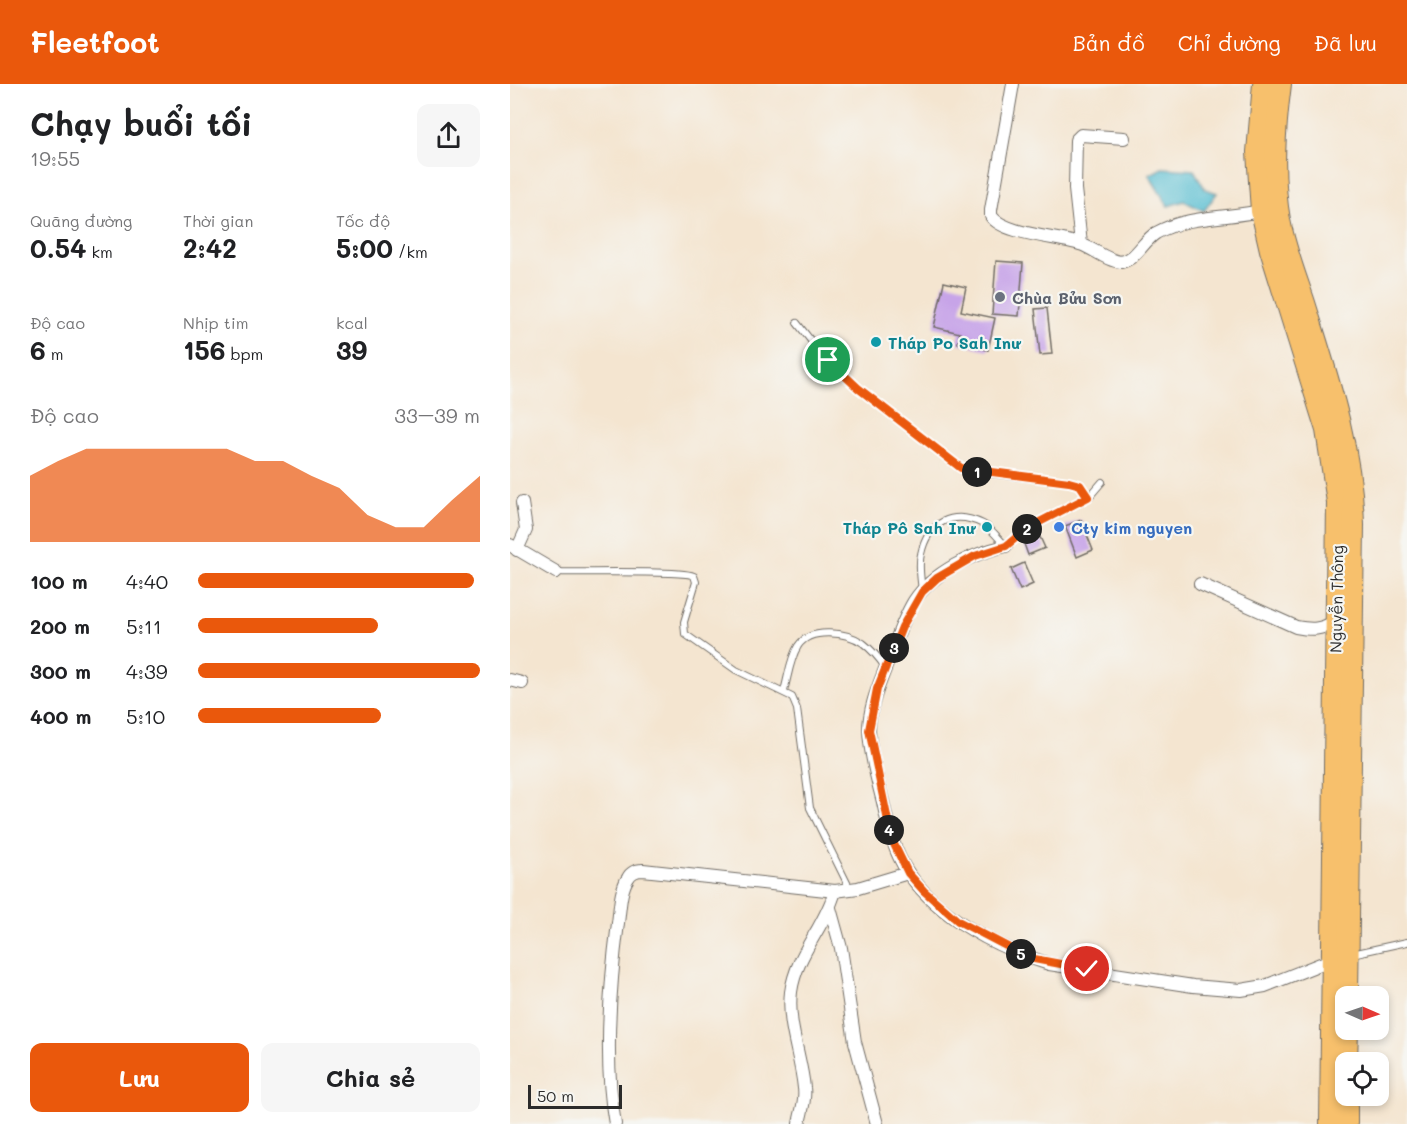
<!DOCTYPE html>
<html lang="vi">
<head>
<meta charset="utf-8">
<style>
  :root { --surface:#fff; --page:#f6f6f6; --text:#202124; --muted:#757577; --accent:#ea580c }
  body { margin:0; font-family:Mali,sans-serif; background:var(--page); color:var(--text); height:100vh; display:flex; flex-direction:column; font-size:22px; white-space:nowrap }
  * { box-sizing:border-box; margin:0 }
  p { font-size:20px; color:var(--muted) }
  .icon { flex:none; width:33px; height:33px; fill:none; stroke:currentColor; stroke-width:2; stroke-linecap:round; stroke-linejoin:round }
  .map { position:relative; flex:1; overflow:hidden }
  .details { display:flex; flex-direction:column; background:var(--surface); width:510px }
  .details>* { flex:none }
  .needle { width:39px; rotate:92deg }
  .buttons { position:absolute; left:825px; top:902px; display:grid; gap:12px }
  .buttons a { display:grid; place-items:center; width:54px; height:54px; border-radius:12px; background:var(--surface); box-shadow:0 3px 9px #0003; font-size:30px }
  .scale { position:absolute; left:18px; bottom:15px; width:94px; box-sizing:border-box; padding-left:6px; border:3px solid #2b2b2b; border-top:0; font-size:16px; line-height:21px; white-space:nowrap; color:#2b2b2b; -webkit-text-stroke:4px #f6f6f2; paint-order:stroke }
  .pin { position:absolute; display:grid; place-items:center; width:51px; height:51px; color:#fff; margin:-26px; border:3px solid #fff; border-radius:50%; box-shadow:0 2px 6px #0007 }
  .km { position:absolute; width:30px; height:30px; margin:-15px; border-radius:50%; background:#222; color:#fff; font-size:16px; line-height:30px; text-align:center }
  .round { display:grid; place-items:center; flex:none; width:63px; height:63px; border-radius:12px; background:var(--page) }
  .head { display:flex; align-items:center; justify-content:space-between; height:102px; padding:0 30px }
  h1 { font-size:33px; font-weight:700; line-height:45px }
  .metrics { display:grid; grid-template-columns:repeat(3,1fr); gap:9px; height:102px; padding:6px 30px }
  .metrics div { display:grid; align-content:center }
  .metrics b { font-size:26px; font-weight:700 }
  .metrics small { font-size:16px; font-weight:400 }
  .metrics p { font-size:16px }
  .chart { height:168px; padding:12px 30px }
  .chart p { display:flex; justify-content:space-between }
  .chart svg { width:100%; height:108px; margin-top:6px; fill:var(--accent); opacity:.7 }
  .button { display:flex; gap:12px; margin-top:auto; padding:12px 30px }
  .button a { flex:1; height:69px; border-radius:12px; background:var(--accent); color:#fff; font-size:24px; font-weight:700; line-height:69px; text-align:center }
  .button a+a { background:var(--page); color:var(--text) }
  ul { padding:0 30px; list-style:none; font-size:20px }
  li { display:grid; grid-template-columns:96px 72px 1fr; align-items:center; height:45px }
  li i { height:15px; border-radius:8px; background:var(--accent) }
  header { display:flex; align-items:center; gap:36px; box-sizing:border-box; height:84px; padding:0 30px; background:var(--accent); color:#fff }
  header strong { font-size:28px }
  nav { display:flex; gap:33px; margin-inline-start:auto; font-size:21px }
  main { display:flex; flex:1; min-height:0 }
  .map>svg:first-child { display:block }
</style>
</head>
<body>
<header>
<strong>Fleetfoot</strong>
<nav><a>Bản đồ</a><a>Chỉ đường</a><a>Đã lưu</a></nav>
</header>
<main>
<section class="details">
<div class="head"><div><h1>Chạy buổi tối</h1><p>19:55</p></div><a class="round"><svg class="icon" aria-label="share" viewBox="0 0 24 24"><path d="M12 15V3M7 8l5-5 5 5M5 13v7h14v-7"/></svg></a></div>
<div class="metrics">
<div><p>Quãng đường</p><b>0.54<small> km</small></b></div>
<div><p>Thời gian</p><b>2:42</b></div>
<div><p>Tốc độ</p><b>5:00<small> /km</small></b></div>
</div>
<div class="metrics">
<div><p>Độ cao</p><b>6<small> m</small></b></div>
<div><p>Nhịp tim</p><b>156<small> bpm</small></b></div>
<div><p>kcal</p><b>39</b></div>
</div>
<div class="chart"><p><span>Độ cao</span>33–39 m</p>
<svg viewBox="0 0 160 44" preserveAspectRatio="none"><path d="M0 44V17L10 11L20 6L30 6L40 6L50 6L60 6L70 6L80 11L90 11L100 17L110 22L120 33L130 38L140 38L150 27L160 17V44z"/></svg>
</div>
<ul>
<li><b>100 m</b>4:40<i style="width:98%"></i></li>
<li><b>200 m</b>5:11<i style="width:64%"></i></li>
<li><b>300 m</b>4:39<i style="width:100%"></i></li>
<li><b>400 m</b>5:10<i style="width:65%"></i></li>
</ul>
<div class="button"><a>Lưu</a><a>Chia sẻ</a></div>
</section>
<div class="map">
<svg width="897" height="1040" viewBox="0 0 897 1040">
  <rect width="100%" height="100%" fill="#f6f6f2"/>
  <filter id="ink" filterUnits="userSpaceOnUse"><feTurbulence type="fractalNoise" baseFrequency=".0167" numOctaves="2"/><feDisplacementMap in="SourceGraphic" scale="12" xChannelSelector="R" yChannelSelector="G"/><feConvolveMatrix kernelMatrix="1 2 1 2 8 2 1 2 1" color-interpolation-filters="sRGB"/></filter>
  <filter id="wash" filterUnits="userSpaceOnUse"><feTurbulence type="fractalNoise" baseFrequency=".008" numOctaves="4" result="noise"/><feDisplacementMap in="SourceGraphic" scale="24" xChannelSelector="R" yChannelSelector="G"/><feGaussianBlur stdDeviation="1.35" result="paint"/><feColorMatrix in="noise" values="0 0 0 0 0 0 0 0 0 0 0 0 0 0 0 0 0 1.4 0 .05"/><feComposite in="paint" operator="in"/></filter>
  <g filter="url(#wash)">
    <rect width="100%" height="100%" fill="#f4e5d0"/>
    <path fill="#53bcd0" stroke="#3f747e" stroke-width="1.5" d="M652 84 684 86 695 105 707 109 694 127 674 117 658 122 639 91Z"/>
    <g id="blocks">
      <g fill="#c7a4e8">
        <path d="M486 177 513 179 509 232 482 230Z"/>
        <path d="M434 198 456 203 451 227 485 234 478 266 448 259 450 249 424 243Z"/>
        <path d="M537 224 542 270 530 271 525 225Z"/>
        <path d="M571 436 583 466 567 473 555 442Z"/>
        <path d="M530 453 535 464 518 471 514 460Z"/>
        <path d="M514 479 523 500 510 506 501 485Z"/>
      </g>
    </g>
  </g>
  <g filter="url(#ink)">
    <use href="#blocks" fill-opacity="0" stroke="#716c65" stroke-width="1.5"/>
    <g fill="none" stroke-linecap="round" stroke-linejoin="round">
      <defs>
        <g id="lane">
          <path d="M287 239 313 272 348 304 451 384 477 389 559 398 570 401 578 413"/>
          <path d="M46 488C67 489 177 486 184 492L186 498 174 538 175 550 226 586 282 613 287 625 300 724 340 805"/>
          <path d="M412 507C411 496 408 481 411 470 418 438 443 425 473 440 481 444 489 455 496 462L518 444 580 412 592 398"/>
          <path d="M274 607C278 594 280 574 288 562 300 543 337 548 353 559 362 566 369 574 375 583"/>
          <path d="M842 870 897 858"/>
        </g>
        <g id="street">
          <path d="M503 0 481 126V132C494 151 552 153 573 161 585 166 598 177 611 178 627 175 633 157 646 149 680 130 720 135 755 126"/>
          <path d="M571 160 565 105 566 56 571 51 614 54"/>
          <path d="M0 461 46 488"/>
          <path d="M496 462C463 469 423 488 404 517 392 537 385 559 377 580 369 601 359 623 359 646 360 669 367 695 373 718 378 742 384 769 399 790 431 835 488 864 539 880L683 902 731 906 755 902 828 873"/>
          <path d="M7 466 16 446 12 419"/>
          <path d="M690 500 786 543C802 546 811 546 825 537"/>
          <path d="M0 596 12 599"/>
          <path d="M320 824 331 864 345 958 367 1040"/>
          <path d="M105 1040C94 979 100 900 108 839 110 825 110 806 118 794 121 788 127 786 133 786L325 807 348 804 398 789"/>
          <path d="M289 1040C291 1028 296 1016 294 1004 291 972 277 940 281 908 286 870 315 843 325 807"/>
        </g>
        <g id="primary">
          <path d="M753 0 747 68 751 127 760 166 816 346 827 418 820 1040"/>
          <path d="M771 0C765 46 762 91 770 136 775 164 786 192 795 219 818 293 842 363 844 441L838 912"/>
          <path d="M837 978 838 945"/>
          <path d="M837 1040V1011"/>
        </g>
      </defs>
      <use href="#lane" stroke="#716c65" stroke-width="8"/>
      <use href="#street" stroke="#716c65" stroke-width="14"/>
      <use href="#primary" stroke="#716c65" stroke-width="22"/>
      <use href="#lane" stroke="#fff" stroke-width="6"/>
      <use href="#street" stroke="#fff" stroke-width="12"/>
      <use href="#primary" stroke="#f7c06c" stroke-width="20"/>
    </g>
  </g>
  <g fill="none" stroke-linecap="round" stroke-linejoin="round" filter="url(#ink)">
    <defs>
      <path id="route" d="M318 276 348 304 451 384 559 398 570 401 578 413 518 444 496 462 465 472 427 494 412 508 392 543 367 605 359 646 382 756 398 789 414 807 448 837 519 874 577 885"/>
    </defs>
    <use href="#route" stroke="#fff" stroke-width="12"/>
    <use href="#route" stroke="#ea580c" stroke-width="8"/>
  </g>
  <circle fill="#6b7280" stroke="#f6f6f2" stroke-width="2" cx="490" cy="213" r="6"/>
  <g fill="#0f9aa8" stroke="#f6f6f2" stroke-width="2">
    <circle cx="366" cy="258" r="6"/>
    <circle cx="477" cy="443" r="6"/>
  </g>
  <circle fill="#3f7fe0" stroke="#f6f6f2" stroke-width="2" cx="549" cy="443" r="6"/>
  <g text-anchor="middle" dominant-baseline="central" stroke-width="4.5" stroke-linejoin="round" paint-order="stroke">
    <g font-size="16" font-weight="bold" fill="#5b616d" stroke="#f6f6f2" text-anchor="start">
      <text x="502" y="213">Chùa Bửu Sơn</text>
    </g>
    <g font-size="16" font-weight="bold" fill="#0d838f" stroke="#f6f6f2" text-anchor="start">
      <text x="378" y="258">Tháp Po Sah Inư</text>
      <text x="465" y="443" text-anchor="end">Tháp Pô Sah Inư</text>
    </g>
    <g font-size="16" font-weight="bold" fill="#366cbe" stroke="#f6f6f2" text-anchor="start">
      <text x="561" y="443">Cty kim nguyen</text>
    </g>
    <g font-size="16" fill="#2b2b2b" stroke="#f6f6f2">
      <text transform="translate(826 515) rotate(-89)">Nguyễn Thông</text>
    </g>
  </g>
</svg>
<div class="buttons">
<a><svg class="needle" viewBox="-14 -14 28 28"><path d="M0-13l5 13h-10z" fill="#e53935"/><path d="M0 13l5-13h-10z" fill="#757577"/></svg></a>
<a><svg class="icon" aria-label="locate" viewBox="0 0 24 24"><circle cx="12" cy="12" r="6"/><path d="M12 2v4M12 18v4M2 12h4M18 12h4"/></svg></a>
</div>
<div class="scale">50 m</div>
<div class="pin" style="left:318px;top:276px;background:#1e9e55"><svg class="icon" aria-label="arrive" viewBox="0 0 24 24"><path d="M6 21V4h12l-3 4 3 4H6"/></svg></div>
<div class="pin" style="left:577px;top:885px;background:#d93025"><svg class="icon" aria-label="check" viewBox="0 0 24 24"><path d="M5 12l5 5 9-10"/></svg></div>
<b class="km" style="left:467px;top:388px">1</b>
<b class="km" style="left:517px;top:445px">2</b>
<b class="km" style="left:384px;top:564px">3</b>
<b class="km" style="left:379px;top:746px">4</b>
<b class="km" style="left:511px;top:870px">5</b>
</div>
</main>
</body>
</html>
